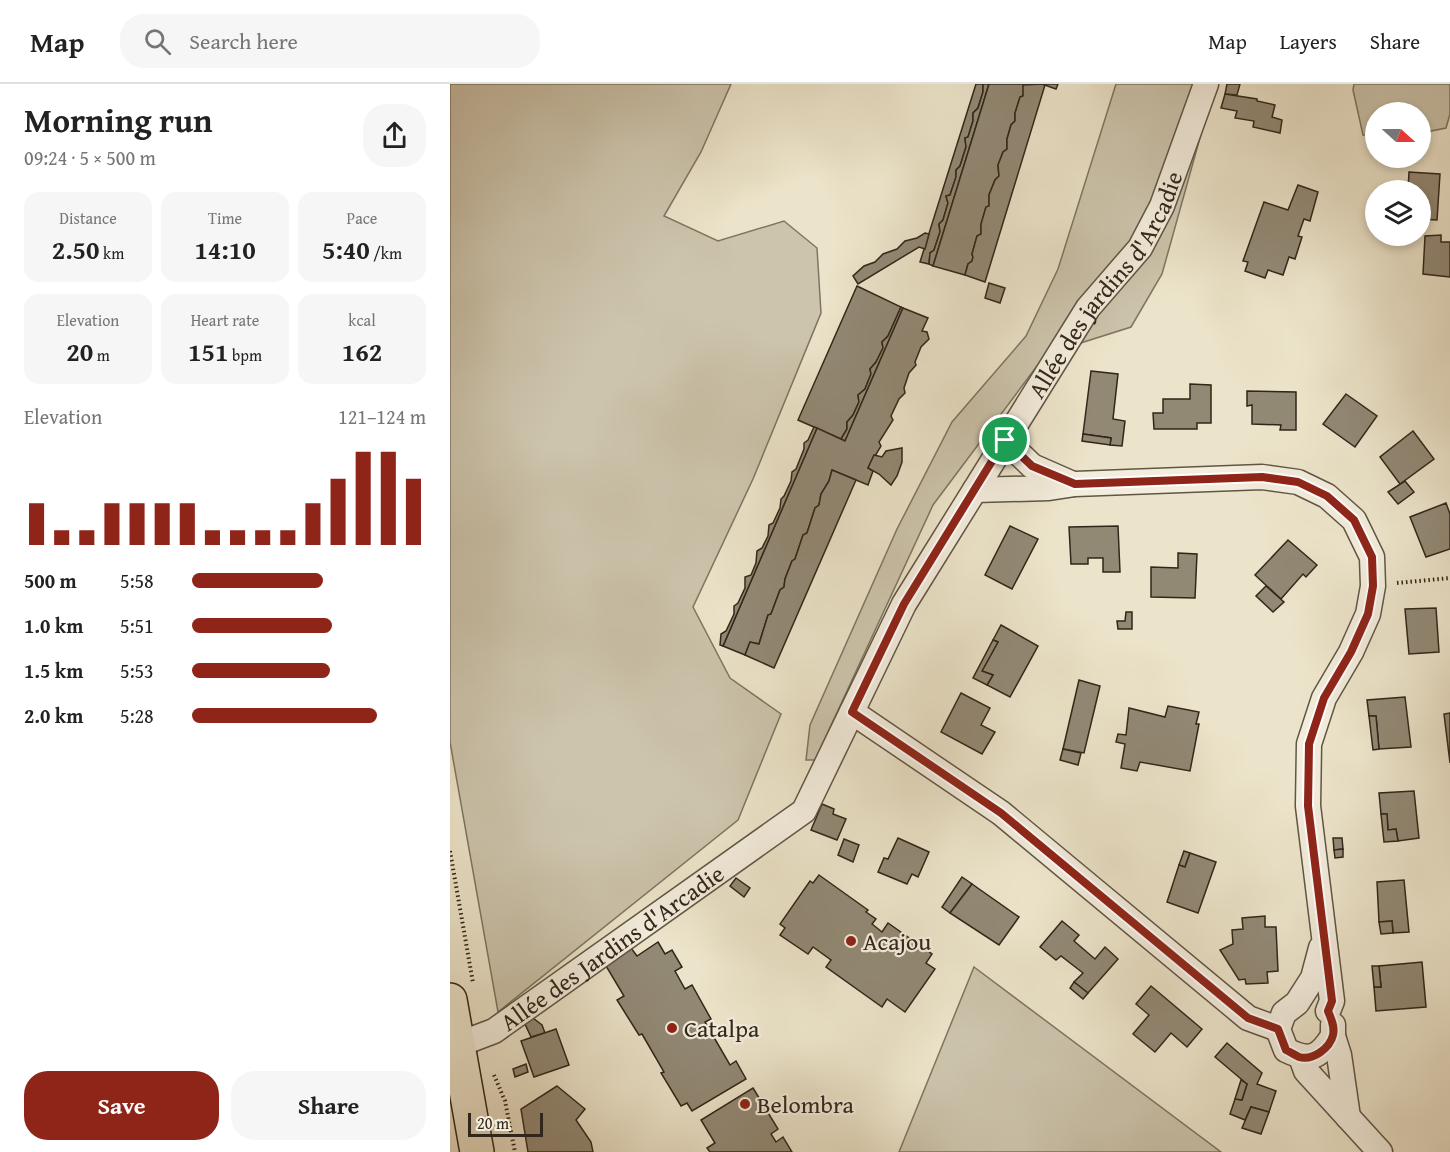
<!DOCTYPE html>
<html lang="en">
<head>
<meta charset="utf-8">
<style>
  :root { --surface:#fff; --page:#f6f6f6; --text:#222; --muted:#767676; --line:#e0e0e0; --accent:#8f2418 }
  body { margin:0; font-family:"Gentium Book Plus",serif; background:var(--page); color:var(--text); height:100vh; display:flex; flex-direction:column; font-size:22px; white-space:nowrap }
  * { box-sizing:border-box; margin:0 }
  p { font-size:20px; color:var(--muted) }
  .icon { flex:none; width:33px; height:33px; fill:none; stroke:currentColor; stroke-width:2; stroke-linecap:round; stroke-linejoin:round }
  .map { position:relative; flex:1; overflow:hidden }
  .side { display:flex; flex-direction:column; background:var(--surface); width:450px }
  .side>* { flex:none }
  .needle { width:39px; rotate:111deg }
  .tools { position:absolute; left:915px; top:18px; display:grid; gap:12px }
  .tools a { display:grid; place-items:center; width:66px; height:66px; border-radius:50%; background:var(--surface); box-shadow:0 3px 9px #0003; font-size:30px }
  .scale { position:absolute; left:18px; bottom:15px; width:75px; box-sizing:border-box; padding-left:6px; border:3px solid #312619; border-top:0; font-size:16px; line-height:21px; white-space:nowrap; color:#312619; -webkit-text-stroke:4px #f3eddd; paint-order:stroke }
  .pin { position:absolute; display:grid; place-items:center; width:51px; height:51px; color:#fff; margin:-26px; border:3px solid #fff; border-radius:50%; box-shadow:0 2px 6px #0007 }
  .round { display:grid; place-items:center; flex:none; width:63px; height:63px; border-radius:24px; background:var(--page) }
  .headline { display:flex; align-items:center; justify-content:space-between; height:102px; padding:0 24px }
  h1 { font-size:33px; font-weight:700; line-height:45px }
  .metrics { display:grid; grid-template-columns:repeat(3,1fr); gap:9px; height:102px; padding:6px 24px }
  .metrics div { display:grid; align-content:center; border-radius:15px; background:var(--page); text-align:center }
  .metrics b { font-size:26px; font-weight:700 }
  .metrics small { font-size:16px; font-weight:400 }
  .metrics p { font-size:16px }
  .chart { height:168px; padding:12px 24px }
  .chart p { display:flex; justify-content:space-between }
  .chart svg { width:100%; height:108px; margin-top:6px; stroke:var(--accent); stroke-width:6 }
  .primary-button { display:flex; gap:12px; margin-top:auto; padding:12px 24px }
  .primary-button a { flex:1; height:69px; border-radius:24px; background:var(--accent); color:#fff; font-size:24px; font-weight:700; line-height:69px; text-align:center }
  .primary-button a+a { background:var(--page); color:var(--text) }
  ul { padding:0 24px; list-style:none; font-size:20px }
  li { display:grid; grid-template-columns:96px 72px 1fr; align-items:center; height:45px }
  li i { height:15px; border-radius:8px; background:var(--accent) }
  header { display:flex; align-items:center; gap:36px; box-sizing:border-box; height:84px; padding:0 30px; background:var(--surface); border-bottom:2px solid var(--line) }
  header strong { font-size:28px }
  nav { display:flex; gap:33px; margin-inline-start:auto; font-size:21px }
  .search { width:420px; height:54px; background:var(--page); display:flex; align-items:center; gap:15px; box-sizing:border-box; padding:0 21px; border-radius:24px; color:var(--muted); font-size:22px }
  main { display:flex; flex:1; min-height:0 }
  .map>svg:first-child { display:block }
</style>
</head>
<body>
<header>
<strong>Map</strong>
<div class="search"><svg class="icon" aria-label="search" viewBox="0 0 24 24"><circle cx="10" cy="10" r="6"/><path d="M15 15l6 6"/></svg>Search here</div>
<nav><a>Map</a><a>Layers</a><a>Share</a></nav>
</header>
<main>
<section class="side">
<div class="headline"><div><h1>Morning run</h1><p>09:24 · 5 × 500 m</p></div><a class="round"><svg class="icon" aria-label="share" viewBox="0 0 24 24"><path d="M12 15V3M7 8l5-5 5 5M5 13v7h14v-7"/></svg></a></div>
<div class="metrics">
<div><p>Distance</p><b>2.50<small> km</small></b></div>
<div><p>Time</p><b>14:10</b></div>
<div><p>Pace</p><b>5:40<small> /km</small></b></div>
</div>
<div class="metrics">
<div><p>Elevation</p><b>20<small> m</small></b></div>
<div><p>Heart rate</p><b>151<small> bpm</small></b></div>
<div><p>kcal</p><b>162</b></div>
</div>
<div class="chart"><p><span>Elevation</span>121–124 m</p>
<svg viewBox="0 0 160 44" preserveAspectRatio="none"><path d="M5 44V27M15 44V38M25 44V38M35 44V27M45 44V27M55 44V27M65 44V27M75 44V38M85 44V38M95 44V38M105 44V38M115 44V27M125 44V17M135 44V6M145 44V6M155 44V17"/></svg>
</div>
<ul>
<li><b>500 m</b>5:58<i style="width:56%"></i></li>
<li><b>1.0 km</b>5:51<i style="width:60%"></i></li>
<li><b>1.5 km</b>5:53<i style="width:59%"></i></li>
<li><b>2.0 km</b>5:28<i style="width:79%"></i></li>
</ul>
<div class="primary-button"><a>Save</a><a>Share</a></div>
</section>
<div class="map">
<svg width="1000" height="1068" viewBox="0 0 1000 1068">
  <rect width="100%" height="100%" fill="#ece4ca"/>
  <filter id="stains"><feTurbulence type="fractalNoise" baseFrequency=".00333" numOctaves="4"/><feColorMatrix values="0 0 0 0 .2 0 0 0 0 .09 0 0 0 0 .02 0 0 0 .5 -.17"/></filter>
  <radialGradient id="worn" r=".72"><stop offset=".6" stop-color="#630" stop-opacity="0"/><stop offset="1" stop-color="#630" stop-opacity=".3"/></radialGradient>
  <g fill="#ccc4ac" stroke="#7e7562" stroke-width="1.5">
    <path d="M0 0H281L251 68 214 132 268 157 334 137 367 164 371 229 303 395 243 523 280 594 331 630 288 736 48 928 0 658Z"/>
    <path d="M666 0H765L712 190 681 243 596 270 483 421 365 676H356L360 641 447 445 502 338 576 252 608 185Z"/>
    <path d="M904 0H1000V30L996 44 971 49 970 28H926L925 51H913L903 6Z"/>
    <path d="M524 883 771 1068H449Z"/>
  </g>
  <g fill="#928975" stroke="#312619" stroke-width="1.5">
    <path d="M526 0H533V8L528 24 523 29V37L518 53 515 54 516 63 510 82 506 86V93L500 111 496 112 498 119 493 136 489 140 490 148 484 166 480 169 479 180 470 178Z"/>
    <path d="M533 0H539L483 182 479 180 480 169 484 166 490 148 489 140 493 136 498 119 496 112 500 111 506 93V86L510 82 516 63 515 54 518 53 523 37V29L528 24 533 8Z"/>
    <path d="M539 0H574L573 12 570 13 565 29V37L561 41 557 55V65L553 68 548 81 549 92 545 96 539 111V122L536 123 531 140V150L527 152 522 170 523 173 522 177 518 180 515 191 483 182Z"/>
    <path d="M592 0 595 1 535 198 515 191 518 180 522 177 523 173 522 170 527 152 531 150V140L536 123 539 122V111L545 96 549 92 548 81 553 68 557 65V55L561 41 565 37V29L570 13 573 12V1Z"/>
    <path d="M592 0H608L606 5Z"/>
    <path d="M777 0H790L787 11 775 10Z"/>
    <path d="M775 10 807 15V17L825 21 822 33 832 36 830 49 803 43 804 37 785 34 787 27 771 24Z"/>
    <path d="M959 88 990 90 987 136 970 135V106H958Z"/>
    <path d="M848 101 868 108 860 137 854 135 848 152 852 153 845 175 839 173 833 191 818 186 815 194 795 187 798 178 793 177 814 118 838 126Z"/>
    <path d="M475 149 479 150 475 165 469 163 408 200 403 192 414 182 425 178 433 170 447 165 455 157 467 154Z"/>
    <path d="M991 151V158H1000V193L973 190 975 152Z"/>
    <path d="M539 199 555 204 550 219 535 214Z"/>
    <path d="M407 202 451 223 438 252 432 258 433 264 426 278 420 285 421 290 415 305 408 311 409 318 403 331 397 338V345L391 355 348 336Z"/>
    <path d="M451 223 453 224 395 357 391 355 397 345V338L403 331 409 318 408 311 415 305 421 290 420 285 426 278 433 264 432 258 438 252Z"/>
    <path d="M453 224 478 234 472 247 477 248 479 255 471 263 465 278 466 281 459 289 454 304 455 309 449 315 441 332 443 336 429 358 431 362 418 384 423 387 418 401 382 386 379 397 371 410 369 421 365 424 357 449 353 451 345 475 342 477 335 495 334 503 330 506 321 530 318 531 309 560 300 558 295 571 273 562 367 344 395 357Z"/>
    <path d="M641 287 668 290 663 335 675 337 672 362 660 361 661 354 633 350Z"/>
    <path d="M740 300 761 301V339H747V345H704L703 329H713V315H740Z"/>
    <path d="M797 307 846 308V346H830L831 341 802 340V321L797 322Z"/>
    <path d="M896 310 927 332 905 363 873 340Z"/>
    <path d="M364 343 367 344 273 562 270 561 271 550 276 547 284 530V522L288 519 295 504V493L301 491 306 479 307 467 312 464 318 452 319 441 323 439 330 424 331 415 334 412 341 397 342 388 346 385 354 365V359L358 356Z"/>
    <path d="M963 347 984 375 950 400 930 373Z"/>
    <path d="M633 350 661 354 660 361 632 357Z"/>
    <path d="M452 364V378L447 392 441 401 429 390 418 384 424 371 432 373 436 367Z"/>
    <path d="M382 386 406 396 324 584 295 571 300 558 309 560 318 531 321 530 330 506 334 503 335 495 342 477 345 475 353 451 357 449 365 424 369 421 371 410 379 397Z"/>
    <path d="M955 397 964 408 948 420 938 408Z"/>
    <path d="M996 419 1000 430V465L976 473 960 433Z"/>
    <path d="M560 442 588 455 562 505 535 491Z"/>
    <path d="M668 442 670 488H653V474H638V480H621L619 443Z"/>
    <path d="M838 456 867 481 856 493 853 490 831 515 805 491Z"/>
    <path d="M728 469 747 470 745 514 701 513V483L728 484Z"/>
    <path d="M816 502 834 518 823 528 806 512Z"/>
    <path d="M986 524 989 568 959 570 955 525Z"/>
    <path d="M676 528H682V545H668L667 537H675Z"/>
    <path d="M551 541 588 562 560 613 537 601 543 591 532 587 548 558 543 556Z"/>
    <path d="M543 556 548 558 532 587 543 591 537 601 523 594Z"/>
    <path d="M629 596 650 602 634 669 613 665Z"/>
    <path d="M511 609 540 624 531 641 545 648 532 670 491 648Z"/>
    <path d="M955 613 961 663 929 665 926 632H919L917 616Z"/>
    <path d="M718 622 749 628 746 640H749L740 687 690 678 687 687 671 684 675 660 666 658 668 650 676 651 679 624 715 633Z"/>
    <path d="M1000 629V679L994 630Z"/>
    <path d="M919 632H926L929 665 923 666Z"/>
    <path d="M613 665 631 669 628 681 610 676Z"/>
    <path d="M964 707 969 754 948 757 946 745 938 746 937 730H931L929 709Z"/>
    <path d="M372 720 384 725 383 730 396 735 387 756 361 746Z"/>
    <path d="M931 730H937L938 746 946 745 948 757 934 758Z"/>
    <path d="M448 754 479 768 468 793 462 790 457 800 428 788 434 774 438 775Z"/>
    <path d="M883 754H892L893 765 884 766Z"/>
    <path d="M394 755 409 761 403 778 388 771Z"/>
    <path d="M893 765V773L885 774 884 766Z"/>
    <path d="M734 767 740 769 735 783 729 781Z"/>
    <path d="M740 769 766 778 748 829 717 818 729 781 735 783Z"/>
    <path d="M369 791 418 826 416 828 426 835 422 840 432 848 438 839 482 870 476 879 485 885 455 928 437 915 432 923 376 883 381 876 363 863 358 870 330 851 335 844 330 840 360 797 363 799Z"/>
    <path d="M512 793 522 800 500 829 492 823Z"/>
    <path d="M286 794 300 804 294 813 280 802Z"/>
    <path d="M954 796 959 848 943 849 942 837 929 838 927 798Z"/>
    <path d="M522 800 569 833 549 861 500 829Z"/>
    <path d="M815 832V843H826L828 887 817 888 818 899 796 900 795 895 789 896 770 866 783 860 782 846 793 845 792 834Z"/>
    <path d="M612 837 629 851 624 857 645 875 655 863 668 875 638 909 624 898 633 889 611 872 606 876 590 863Z"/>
    <path d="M942 837 943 849 931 850 929 838Z"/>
    <path d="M208 858 215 870 222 866 232 883 225 887 235 905 242 901 261 935 255 938 280 981 286 977 296 995 242 1027 237 1019 231 1022 211 989 214 988 192 950 189 951 167 916 174 912 156 882 181 864 187 872Z"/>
    <path d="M972 878 976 923 926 927 924 903H931L929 882Z"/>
    <path d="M922 882H929L931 903H924Z"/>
    <path d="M624 898 638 909 633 915 620 904Z"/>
    <path d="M701 902 752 945 737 963 721 949 705 968 683 950 699 931 686 920Z"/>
    <path d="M83 934 92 941 95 949 81 953 75 940Z"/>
    <path d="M106 945 119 981 84 993 71 957Z"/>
    <path d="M777 959 812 989 807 1000 826 1007 819 1028 801 1023 795 1036 780 1030 785 1015 792 1016 797 1000 765 973Z"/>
    <path d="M76 980 78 988 65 993 63 985Z"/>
    <path d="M791 996 797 1000 792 1016 785 1015Z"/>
    <path d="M107 1002 135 1025 126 1036 141 1058 143 1068H78L71 1025Z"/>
    <path d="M303 1004 328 1045 321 1050 326 1058 333 1053 342 1068H260L257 1064 265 1059 251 1036Z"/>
    <path d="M801 1023 819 1028 811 1050 792 1044Z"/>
  </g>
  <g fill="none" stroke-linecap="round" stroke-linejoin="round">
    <defs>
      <g id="street">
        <path d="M555 356 582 382 623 400"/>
        <path d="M525 406 599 404 625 400 812 393 848 398 877 412 904 436 922 473 923 502 918 530 901 568 874 614 859 660 858 722 882 917 878 927"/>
        <path d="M402 628 551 729 798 934 828 945"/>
        <path d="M871 864 863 894 847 919 834 929 828 945 836 966C860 978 869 974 883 952"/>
        <path d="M883 941V952L889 971 898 1033"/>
        <path id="s1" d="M7 961 44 947 354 727 454 520 638 224 690 164 712 122 756 0"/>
        <path d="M851 973 856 987 930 1068"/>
      </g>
      <path id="primary" d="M0 916 27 1068"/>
    </defs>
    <use href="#street" stroke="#605645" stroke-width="27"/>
    <use href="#primary" stroke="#312619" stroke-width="36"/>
    <g stroke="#312619" stroke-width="4" stroke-dasharray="1.5 3" stroke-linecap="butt">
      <path d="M947 499 1000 494"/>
      <path d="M0 767 23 899"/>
      <path d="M44 991 55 1017 65 1068"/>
    </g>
    <use href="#street" stroke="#f3eddd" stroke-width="24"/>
    <use href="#primary" stroke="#ece4ca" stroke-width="33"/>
  </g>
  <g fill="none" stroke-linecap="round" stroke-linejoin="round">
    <defs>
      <path id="route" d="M555 356 582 382 625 400 812 393 848 398 877 412 904 436 922 473 923 502 918 530 901 568 874 614 859 660 858 722 882 917 878 927C881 935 885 942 883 951 880 964 863 977 849 973 845 971 840 968 836 966L828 945 798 934 551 729 402 628 454 520Z"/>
    </defs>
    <use href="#route" stroke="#fff" stroke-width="12"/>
    <use href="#route" stroke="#8f2418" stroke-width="8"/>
  </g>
  <g fill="#8f2418" stroke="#f3eddd" stroke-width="2">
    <circle cx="401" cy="857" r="6"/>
    <circle cx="222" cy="944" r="6"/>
    <circle cx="295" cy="1020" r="6"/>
  </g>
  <g text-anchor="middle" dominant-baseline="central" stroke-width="4.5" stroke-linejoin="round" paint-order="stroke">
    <g font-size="24" fill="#312619" stroke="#f3eddd">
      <text stroke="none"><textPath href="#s1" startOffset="1028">Allée des jardins d'Arcadie</textPath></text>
      <text stroke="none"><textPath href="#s1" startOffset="184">Allée des Jardins d'Arcadie</textPath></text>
    </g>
    <g font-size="24" fill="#312619" stroke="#f3eddd" text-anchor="start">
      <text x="413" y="857">Acajou</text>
      <text x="234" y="944">Catalpa</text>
      <text x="307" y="1020">Belombra</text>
    </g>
  </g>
  <rect width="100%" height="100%" filter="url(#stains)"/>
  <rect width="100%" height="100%" fill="url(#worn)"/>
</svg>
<div class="tools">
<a><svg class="needle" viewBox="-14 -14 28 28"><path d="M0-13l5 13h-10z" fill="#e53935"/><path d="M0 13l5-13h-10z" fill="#767676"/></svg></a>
<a><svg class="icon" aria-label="layers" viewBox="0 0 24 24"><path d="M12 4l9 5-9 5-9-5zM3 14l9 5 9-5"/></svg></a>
</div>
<div class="scale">20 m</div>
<div class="pin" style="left:555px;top:356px;background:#1e9e55"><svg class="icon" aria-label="arrive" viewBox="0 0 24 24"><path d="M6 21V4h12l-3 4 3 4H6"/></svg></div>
</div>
</main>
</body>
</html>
